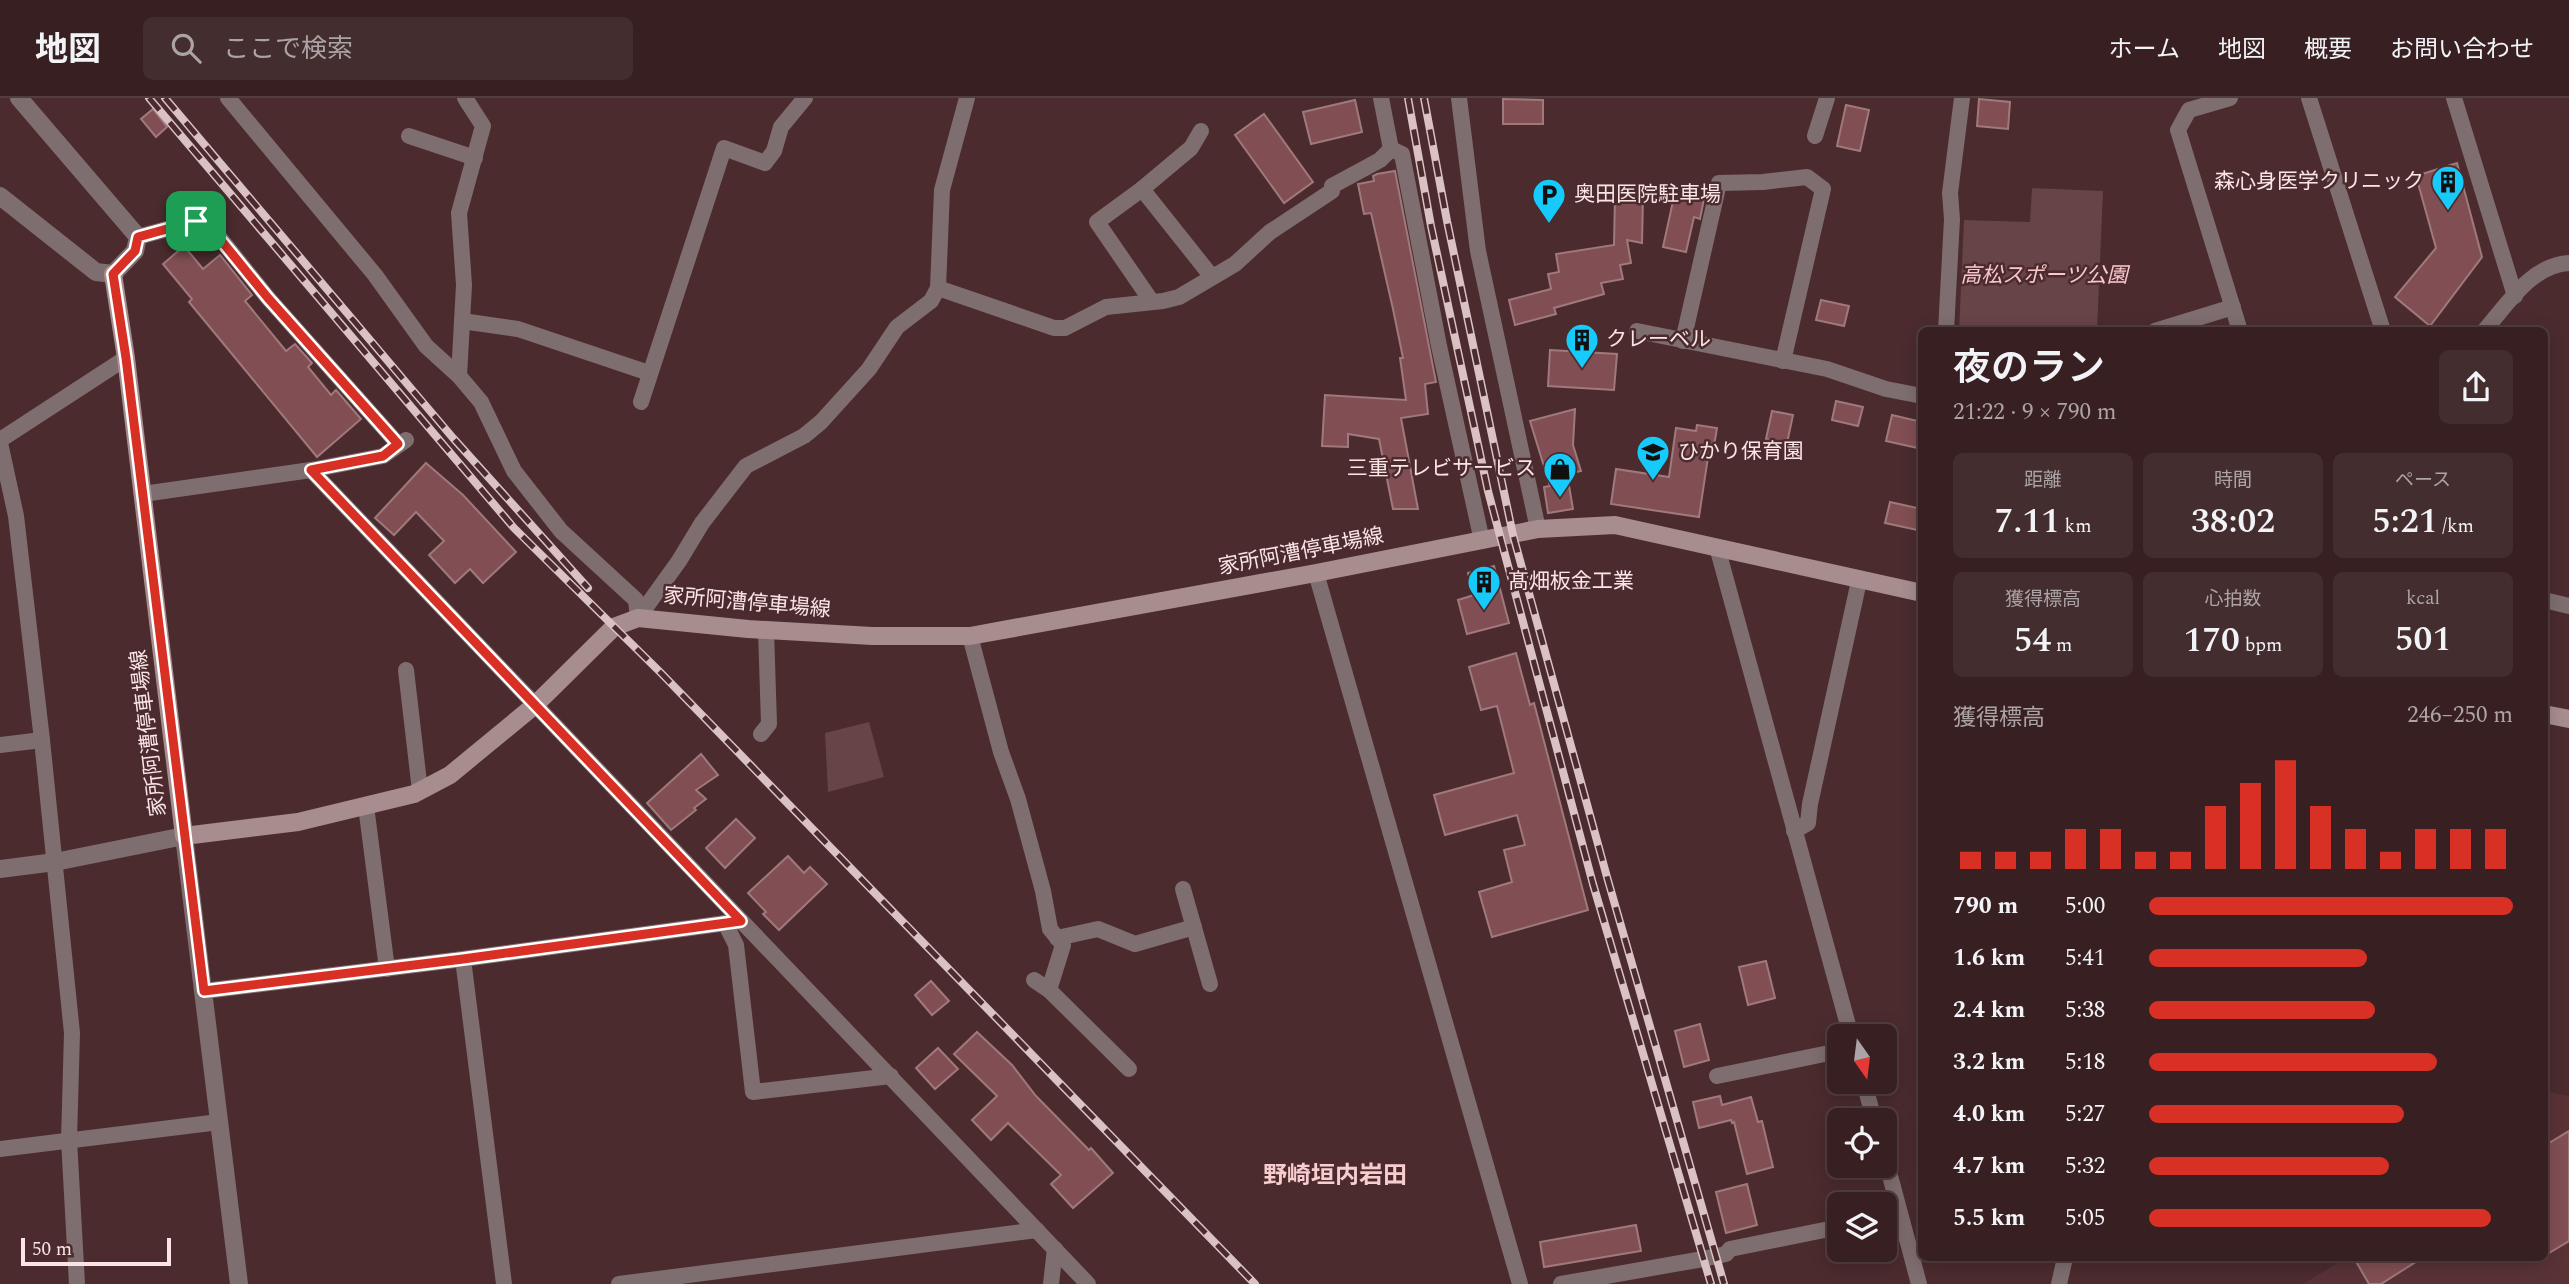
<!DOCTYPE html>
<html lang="ja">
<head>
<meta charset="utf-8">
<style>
  :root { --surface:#382022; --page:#432d2f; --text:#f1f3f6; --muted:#aba3a5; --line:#523e40; --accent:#d93025 }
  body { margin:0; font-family:Spectral,"Noto Sans JP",serif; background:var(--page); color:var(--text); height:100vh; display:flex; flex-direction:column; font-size:26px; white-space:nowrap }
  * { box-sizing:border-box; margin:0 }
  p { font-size:23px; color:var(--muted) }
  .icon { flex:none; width:38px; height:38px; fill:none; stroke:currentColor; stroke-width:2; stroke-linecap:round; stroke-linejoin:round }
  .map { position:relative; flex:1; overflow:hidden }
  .details { position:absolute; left:1918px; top:229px; width:630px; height:934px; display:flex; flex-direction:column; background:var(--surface); border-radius:10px; box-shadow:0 4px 18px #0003,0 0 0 2px var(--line) }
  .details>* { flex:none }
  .needle { width:46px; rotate:166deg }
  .fabs { position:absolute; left:1827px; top:926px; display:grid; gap:14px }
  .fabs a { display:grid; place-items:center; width:70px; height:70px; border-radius:10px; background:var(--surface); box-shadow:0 4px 18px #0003,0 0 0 2px var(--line); font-size:35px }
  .scale { position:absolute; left:21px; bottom:18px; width:150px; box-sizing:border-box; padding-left:7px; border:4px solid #fae4e5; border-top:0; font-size:19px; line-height:24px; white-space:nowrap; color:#fae4e5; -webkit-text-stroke:5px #4b2b2e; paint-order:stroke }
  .pin { position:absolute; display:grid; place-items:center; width:60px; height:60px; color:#fff; margin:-30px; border-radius:14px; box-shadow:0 4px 10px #0006 }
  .round { display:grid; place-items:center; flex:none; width:74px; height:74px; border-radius:10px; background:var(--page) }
  .overview { display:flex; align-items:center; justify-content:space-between; height:119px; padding:0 35px }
  h1 { font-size:38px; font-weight:600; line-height:52px }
  .figures { display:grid; grid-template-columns:repeat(3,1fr); gap:10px; height:119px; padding:7px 35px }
  .figures div { display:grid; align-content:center; border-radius:10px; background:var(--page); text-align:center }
  .figures b { font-size:35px; font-weight:600 }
  .figures small { font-size:19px; font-weight:400 }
  .figures p { font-size:19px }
  .chart { height:196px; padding:14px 35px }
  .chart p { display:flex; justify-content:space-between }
  .chart svg { width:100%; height:126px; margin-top:7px; stroke:var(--accent); stroke-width:6 }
  ul { padding:0 35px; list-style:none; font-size:23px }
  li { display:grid; grid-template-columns:112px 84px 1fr; align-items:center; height:52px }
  li i { height:18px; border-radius:9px; background:var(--accent) }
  header { display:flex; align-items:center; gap:42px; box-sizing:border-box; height:98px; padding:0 35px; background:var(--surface); border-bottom:2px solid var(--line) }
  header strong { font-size:33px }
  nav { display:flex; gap:38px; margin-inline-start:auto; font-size:24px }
  .search { width:490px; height:63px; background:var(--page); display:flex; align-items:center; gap:18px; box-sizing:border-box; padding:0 24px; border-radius:10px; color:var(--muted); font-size:26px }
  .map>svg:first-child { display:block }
</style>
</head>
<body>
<header>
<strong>地図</strong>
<div class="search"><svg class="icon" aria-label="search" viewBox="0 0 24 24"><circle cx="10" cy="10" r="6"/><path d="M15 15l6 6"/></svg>ここで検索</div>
<nav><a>ホーム</a><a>地図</a><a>概要</a><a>お問い合わせ</a></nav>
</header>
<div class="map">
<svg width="2569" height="1186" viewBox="0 0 2569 1186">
  <rect width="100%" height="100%" fill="#4b2b2e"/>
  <path fill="#593236" d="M2545 993 2569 998V1186H2303L2346 1160H2544Z"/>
  <g fill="#664447">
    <path d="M2032 90 2103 93 2097 233H1959L1964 122 2030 124Z"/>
    <path d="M869 624 884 679 828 694 825 635Z"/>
  </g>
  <g fill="#814f53" stroke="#9f797c" stroke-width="2">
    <path d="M1503 1 1543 2V26H1503Z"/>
    <path d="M1979 1 2010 4 2008 31 1977 28Z"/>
    <path d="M1355 2 1362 34 1311 46 1303 14Z"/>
    <path d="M1846 7 1869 12 1860 53 1837 48Z"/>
    <path d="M153 11 167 29 156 39 141 21Z"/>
    <path d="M1264 16 1313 84 1284 105 1235 37Z"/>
    <path d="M2457 65 2482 159 2430 228 2395 199 2436 150 2416 78Z"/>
    <path d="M1395 73 1436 284 1425 286 1428 316 1401 320 1418 411H1393L1379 341 1348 336V349L1322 348 1325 297 1406 302 1400 260H1403L1393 211 1371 115 1364 116 1358 86 1374 83 1373 78 1377 76Z"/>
    <path d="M1675 94 1704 101 1700 121 1694 119 1686 154 1663 149Z"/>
    <path d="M1615 98 1643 99 1642 145 1627 142 1631 165 1620 167 1623 181 1601 185 1604 196 1554 210 1556 216 1515 227 1509 202 1551 191 1548 176 1559 174 1556 156 1614 147Z"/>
    <path d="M184 148 203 171 220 157 252 197 245 203 286 253 295 246 312 265 308 269 331 297 336 292 361 321 317 359 189 204 192 201 163 166Z"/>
    <path d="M1821 202 1849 208 1844 228 1816 222Z"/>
    <path d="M1550 252 1617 256 1614 292 1548 288Z"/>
    <path d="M1836 303 1863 309 1858 328 1832 322Z"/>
    <path d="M1575 311 1573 347 1581 373 1567 376 1573 411 1548 415 1544 389 1550 388 1530 323Z"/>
    <path d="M1772 313 1793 317 1787 345 1766 341Z"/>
    <path d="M1892 317 1922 324V351L1886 343Z"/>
    <path d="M1697 327 1717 330 1712 360 1708 359 1699 419 1611 406 1616 371 1669 379 1676 330 1696 333Z"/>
    <path d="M426 365 463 397 516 454 483 485 470 471 455 485 429 457 444 443 416 414 394 437 375 420Z"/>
    <path d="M1890 404 1922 411V433L1885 425Z"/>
    <path d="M1494 468 1509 525 1467 536 1458 502 1474 497 1468 475Z"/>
    <path d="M1516 555 1530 607 1534 605 1588 812 1492 839 1479 794 1512 784 1504 752 1525 747 1517 717 1445 737 1434 697 1514 675 1497 608 1481 612 1469 569Z"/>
    <path d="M701 656 718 677 696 692 706 701 694 710 696 712 671 732 647 705Z"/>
    <path d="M736 721 755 740 725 770 706 750Z"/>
    <path d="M788 758 804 775 810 769 827 786 779 832 763 816 766 814 748 795Z"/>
    <path d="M1766 863 1775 900 1748 907 1739 869Z"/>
    <path d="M931 883 949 903 932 917 915 897Z"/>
    <path d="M1700 926 1709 962 1684 969 1675 933Z"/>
    <path d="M977 934 1012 967 1036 998 1089 1052 1091 1050 1113 1075 1073 1110 1051 1086 1061 1077 1008 1025 991 1042 972 1022 997 998 954 956Z"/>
    <path d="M938 950 958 971 935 991 916 970Z"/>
    <path d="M1720 998 1722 1007 1751 999 1758 1024 1762 1023 1773 1069 1747 1076 1734 1024 1732 1025 1731 1022 1699 1030 1693 1004Z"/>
    <path d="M2569 1033V1143L2544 1158V1048Z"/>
    <path d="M1747 1086 1757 1127 1726 1135 1716 1094Z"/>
    <path d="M1636 1127 1641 1153 1544 1169 1540 1144Z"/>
    <path d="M2354 1160H2422L2381 1186H2369Z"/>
  </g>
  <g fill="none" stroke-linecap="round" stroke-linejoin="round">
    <g stroke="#7f6e6f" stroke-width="16">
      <path d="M228 0 375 177 426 248 459 278 481 304 514 373 561 433 636 502 638 520"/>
      <path d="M1459 0 1478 153 1538 431"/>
      <path d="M2230 0 2189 12 2178 32 2240 233"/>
      <path d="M2309 0 2383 233"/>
      <path d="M2454 0 2515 198"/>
      <path d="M409 38 475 60"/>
      <path d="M1815 38 1827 0"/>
      <path d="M1391 51 1402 56 1439 248 1482 443"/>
      <path d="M1142 91 1191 50 1201 33"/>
      <path d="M138 139 196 123 211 129 268 200 398 346"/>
      <path d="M938 190 1054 230H1065L1106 209 1163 203 1179 199 1235 166 1270 134 1332 93V88L1380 62 1391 51 1381 0"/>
      <path d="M1152 204 1097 124 1142 91 1212 179"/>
      <path d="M462 223 518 231 649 275"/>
      <path d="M1637 233 1827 271 1886 291 1922 298"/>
      <path d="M1946 233 1952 121 1950 95 1962 0"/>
      <path d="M2155 233 2233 209"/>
      <path d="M2484 233C2507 207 2531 167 2569 165"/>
      <path d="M1683 243 1719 85 1763 84 1807 79 1823 91 1783 263"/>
      <path d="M459 278 464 187 459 115 483 28 465 0"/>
      <path d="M641 304 724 50 765 65 774 53 781 29 805 0"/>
      <path d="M0 342 126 260"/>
      <path d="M0 345 16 418 42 642 72 935 69 1042 77 1186"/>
      <path d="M311 372 1088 1186"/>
      <path d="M143 396 311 372 383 358 406 342"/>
      <path d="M1717 449 1851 938"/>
      <path d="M1316 475 1520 1186"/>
      <path d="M2544 502 2569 508"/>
      <path d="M638 520 679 463 702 425 746 368 804 338 821 324 869 271 897 229 931 203 938 190 942 92 967 0"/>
      <path d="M970 538 1001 654 1018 701 1043 793 1050 831 1063 847 1049 892 1129 971"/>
      <path d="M406 572 420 693"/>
      <path d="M761 636 769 626 766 532"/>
      <path d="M0 647 42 642"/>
      <path d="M366 708 387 871"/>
      <path d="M1794 733 1808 725 1810 706 1859 483"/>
      <path d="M1183 791 1210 886"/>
      <path d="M725 825 736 847 753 994 891 978"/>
      <path d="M1057 840 1098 831 1135 846 1194 829"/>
      <path d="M463 861 504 1186"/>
      <path d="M1034 882 1049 892"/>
      <path d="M204 893 463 861 741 823"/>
      <path d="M1717 978 1839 953"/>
      <path d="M1864 984 1874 1022"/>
      <path d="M0 1051 219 1024"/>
      <path d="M1885 1059 1919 1186"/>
      <path d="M619 1186 1037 1132"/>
      <path d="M1051 1186 1055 1151"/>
      <path d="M1561 1186 1703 1161 1726 1156 1730 1151 1839 1129"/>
      <path d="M2059 1186 2065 1160"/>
    </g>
    <g stroke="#7f6e6f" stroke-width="18">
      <path d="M0 98 96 174 113 176 135 153 138 139 19 0"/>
      <path d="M0 771 55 764 184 738 239 1186"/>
    </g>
    <g stroke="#a78d8e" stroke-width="18">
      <path d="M113 176 126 260 184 738 298 724 414 696 450 677 535 607 614 529 638 520 748 531 872 538H970L1316 475 1538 431 1615 427 1922 495"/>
      <path d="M2544 616 2569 621"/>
    </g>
    <defs>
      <g id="rail">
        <path d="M149 0 514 430 661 575 1255 1186"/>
        <path d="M165 0 453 340 588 490"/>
        <path d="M1408 0 1431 128 1488 393 1593 786 1711 1186"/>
        <path d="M1424 0 1447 123 1513 437 1607 779 1724 1186"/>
      </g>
    </defs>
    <use href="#rail" stroke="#dac2c4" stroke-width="8"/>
    <use href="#rail" stroke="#4b2b2e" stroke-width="5" stroke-dasharray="16" stroke-linecap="butt"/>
  </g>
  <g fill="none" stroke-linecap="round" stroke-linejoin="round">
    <defs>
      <path id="route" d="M196 123 211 130 268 200 398 346 383 358 311 372 741 823 463 861 204 893 126 260 113 176 135 153 138 139Z"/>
    </defs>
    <use href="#route" stroke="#fff" stroke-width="14"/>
    <use href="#route" stroke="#d93025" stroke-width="9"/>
  </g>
  <defs>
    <symbol id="building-pin" viewBox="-11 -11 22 30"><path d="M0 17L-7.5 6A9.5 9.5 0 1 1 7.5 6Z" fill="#16cafb" stroke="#4b2b2e"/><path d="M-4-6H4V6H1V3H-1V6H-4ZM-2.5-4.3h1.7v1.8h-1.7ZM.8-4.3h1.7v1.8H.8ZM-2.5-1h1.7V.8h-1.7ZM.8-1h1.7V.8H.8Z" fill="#111"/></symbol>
    <symbol id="parking-pin" viewBox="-11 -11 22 30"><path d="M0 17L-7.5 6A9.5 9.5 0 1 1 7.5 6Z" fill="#16cafb" stroke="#4b2b2e"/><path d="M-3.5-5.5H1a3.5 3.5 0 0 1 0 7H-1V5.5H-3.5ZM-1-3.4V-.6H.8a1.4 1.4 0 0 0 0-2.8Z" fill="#111"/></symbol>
    <symbol id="school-pin" viewBox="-11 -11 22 30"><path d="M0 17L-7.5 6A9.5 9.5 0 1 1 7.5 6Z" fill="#16cafb" stroke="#4b2b2e"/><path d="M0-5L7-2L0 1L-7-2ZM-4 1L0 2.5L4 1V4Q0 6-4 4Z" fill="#111"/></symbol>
    <symbol id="shop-pin" viewBox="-11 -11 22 30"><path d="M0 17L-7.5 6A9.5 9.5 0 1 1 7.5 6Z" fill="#16cafb" stroke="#4b2b2e"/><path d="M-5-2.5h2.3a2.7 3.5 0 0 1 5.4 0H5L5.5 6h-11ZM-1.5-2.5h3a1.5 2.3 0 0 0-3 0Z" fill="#111"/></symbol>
  </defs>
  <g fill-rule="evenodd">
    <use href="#building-pin" x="2429" y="65" width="38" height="52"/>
    <use href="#parking-pin" x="1530" y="78" width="38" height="52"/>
    <use href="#building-pin" x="1563" y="223" width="38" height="52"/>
    <use href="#school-pin" x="1634" y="335" width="38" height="52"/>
    <use href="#shop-pin" x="1541" y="352" width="38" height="52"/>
    <use href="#building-pin" x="1465" y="465" width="38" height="52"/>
  </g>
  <g text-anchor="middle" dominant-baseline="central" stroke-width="5" stroke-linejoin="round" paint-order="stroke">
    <g font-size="21" fill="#fae4e5" stroke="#4b2b2e" text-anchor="start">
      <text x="2424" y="84" text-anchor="end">森心身医学クリニック</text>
      <text x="1574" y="97">奥田医院駐車場</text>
      <text x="1606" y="242">クレーベル</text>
      <text x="1678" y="354">ひかり保育園</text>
      <text x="1536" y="371" text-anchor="end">三重テレビサービス</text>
      <text x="1508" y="484">髙畑板金工業</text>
    </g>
    <g font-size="21" font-style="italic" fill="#fac7ca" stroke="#4b2b2e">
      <text x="2044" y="178">高松スポーツ公園</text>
    </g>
    <g font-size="21" fill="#fae4e5" stroke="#4b2b2e">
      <text transform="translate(1301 454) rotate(-11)">家所阿漕停車場線</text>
      <text transform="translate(747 505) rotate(5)">家所阿漕停車場線</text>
      <text transform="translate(149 635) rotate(-97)">家所阿漕停車場線</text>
    </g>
    <g font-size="24" font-weight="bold" fill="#f7cdcf" stroke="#4b2b2e">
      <text x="1335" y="1078">野崎垣内岩田</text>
    </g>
  </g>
</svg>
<div class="fabs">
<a><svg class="needle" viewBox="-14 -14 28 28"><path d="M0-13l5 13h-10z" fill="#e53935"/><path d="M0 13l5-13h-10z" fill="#aba3a5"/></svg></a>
<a><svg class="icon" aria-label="locate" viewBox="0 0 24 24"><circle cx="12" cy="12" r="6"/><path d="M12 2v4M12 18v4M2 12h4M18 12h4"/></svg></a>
<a><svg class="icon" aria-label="layers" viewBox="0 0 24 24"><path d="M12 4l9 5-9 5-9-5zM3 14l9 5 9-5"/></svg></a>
</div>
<div class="scale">50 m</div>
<div class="pin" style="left:196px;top:123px;background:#1e9e55"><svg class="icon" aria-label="arrive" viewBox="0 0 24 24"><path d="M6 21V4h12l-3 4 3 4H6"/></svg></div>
<section class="details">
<div class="overview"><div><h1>夜のラン</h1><p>21:22 · 9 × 790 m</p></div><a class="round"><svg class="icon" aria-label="share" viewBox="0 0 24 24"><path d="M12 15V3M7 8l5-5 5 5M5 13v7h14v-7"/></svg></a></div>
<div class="figures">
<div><p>距離</p><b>7.11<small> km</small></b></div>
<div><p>時間</p><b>38:02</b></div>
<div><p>ペース</p><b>5:21<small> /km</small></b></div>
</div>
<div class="figures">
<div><p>獲得標高</p><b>54<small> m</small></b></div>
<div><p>心拍数</p><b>170<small> bpm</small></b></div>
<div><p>kcal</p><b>501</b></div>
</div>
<div class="chart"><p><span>獲得標高</span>246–250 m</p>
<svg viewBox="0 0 160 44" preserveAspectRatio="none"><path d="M5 44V38M15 44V38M25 44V38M35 44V30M45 44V30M55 44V38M65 44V38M75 44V22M85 44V14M95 44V6M105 44V22M115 44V30M125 44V38M135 44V30M145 44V30M155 44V30"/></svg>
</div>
<ul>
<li><b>790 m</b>5:00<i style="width:100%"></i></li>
<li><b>1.6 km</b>5:41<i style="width:60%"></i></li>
<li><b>2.4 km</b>5:38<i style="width:62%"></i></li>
<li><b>3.2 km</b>5:18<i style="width:79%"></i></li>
<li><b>4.0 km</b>5:27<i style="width:70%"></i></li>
<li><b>4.7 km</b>5:32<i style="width:66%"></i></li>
<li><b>5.5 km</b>5:05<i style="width:94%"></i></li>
</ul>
</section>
</div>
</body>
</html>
